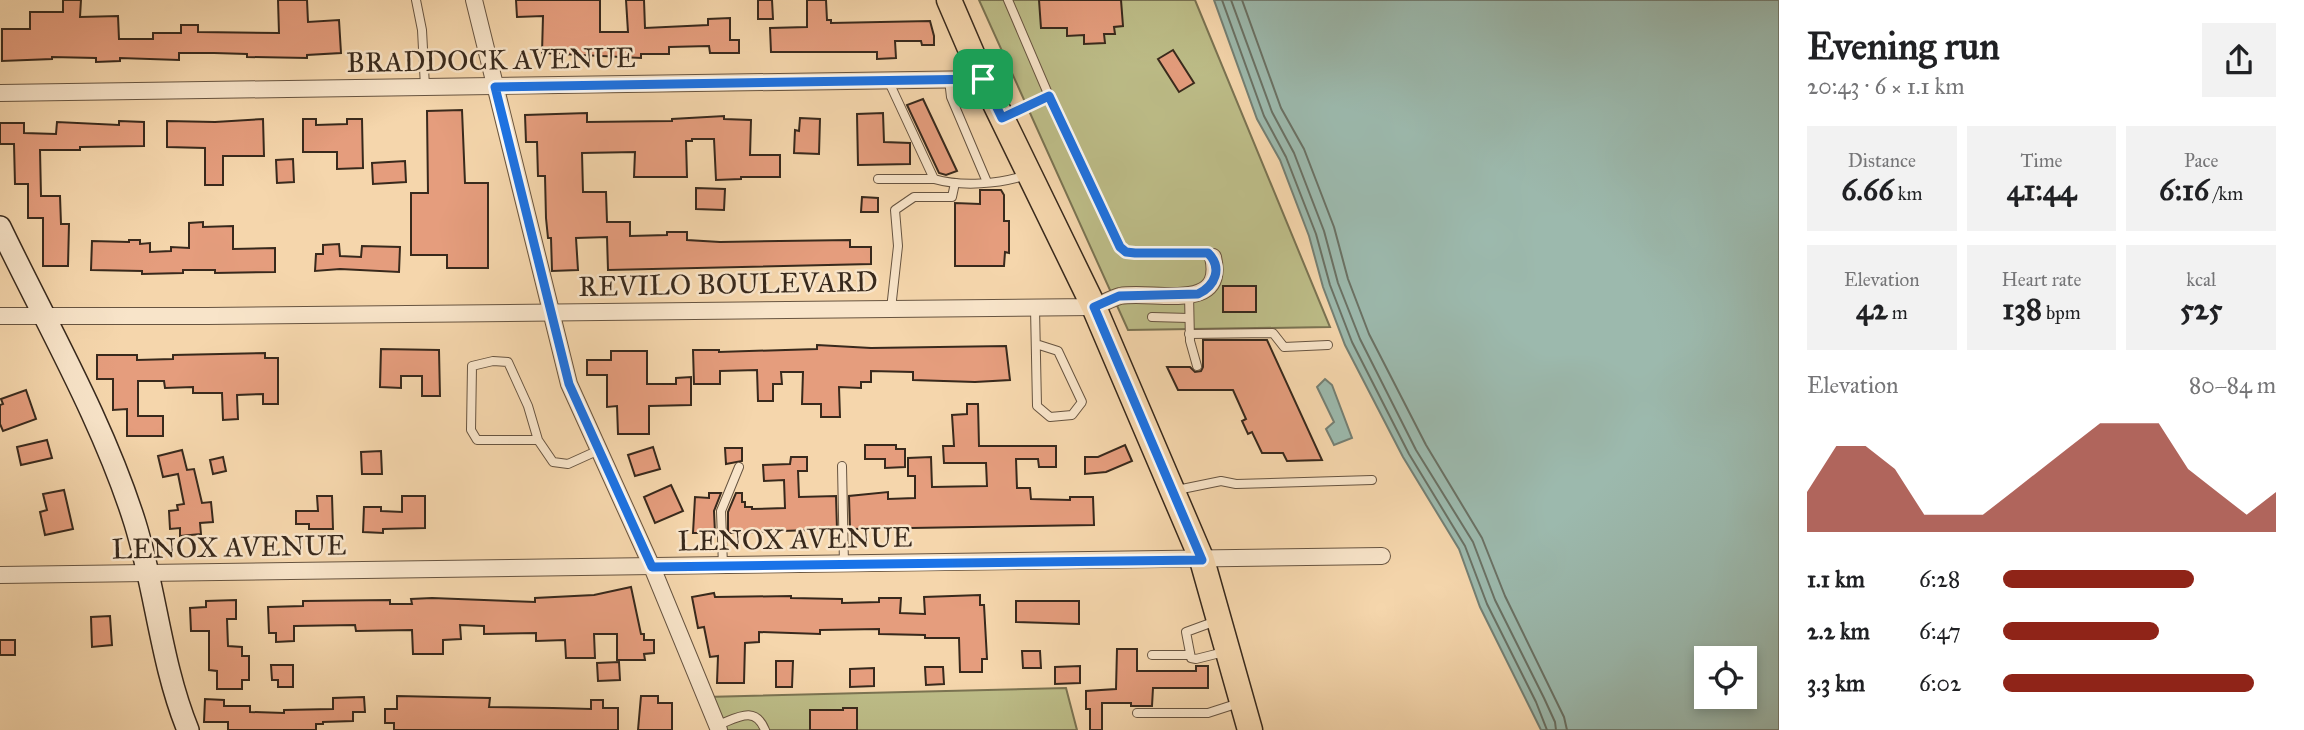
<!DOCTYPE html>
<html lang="en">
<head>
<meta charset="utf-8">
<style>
  :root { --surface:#fff; --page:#f2f2f2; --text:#202124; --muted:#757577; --accent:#8f2418 }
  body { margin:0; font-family:"IM FELL Great Primer",serif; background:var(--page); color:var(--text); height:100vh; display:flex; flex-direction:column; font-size:26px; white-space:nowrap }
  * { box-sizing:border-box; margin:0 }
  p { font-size:23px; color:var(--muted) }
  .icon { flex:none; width:38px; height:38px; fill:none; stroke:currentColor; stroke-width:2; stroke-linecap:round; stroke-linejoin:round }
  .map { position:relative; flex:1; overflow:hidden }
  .side { display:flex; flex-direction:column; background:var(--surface); width:525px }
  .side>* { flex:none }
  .buttons { position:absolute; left:1694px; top:646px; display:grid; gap:14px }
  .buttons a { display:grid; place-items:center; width:63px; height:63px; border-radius:0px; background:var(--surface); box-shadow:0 4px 10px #0003; font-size:35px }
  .pin { position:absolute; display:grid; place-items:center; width:60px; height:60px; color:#fff; margin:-30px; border-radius:14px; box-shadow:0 4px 10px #0006 }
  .round { display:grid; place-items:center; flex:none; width:74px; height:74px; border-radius:0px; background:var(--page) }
  .summary { display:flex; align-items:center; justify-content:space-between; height:119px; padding:0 28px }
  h1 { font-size:38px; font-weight:700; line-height:52px }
  .metrics { display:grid; grid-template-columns:repeat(3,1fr); gap:10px; height:119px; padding:7px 28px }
  .metrics div { display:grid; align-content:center; border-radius:0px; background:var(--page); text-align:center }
  .metrics b { font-size:30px; font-weight:700 }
  .metrics small { font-size:19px; font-weight:400 }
  .metrics p { font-size:19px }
  .chart { height:196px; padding:14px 28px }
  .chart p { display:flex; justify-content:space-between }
  .chart svg { width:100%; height:126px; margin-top:7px; fill:var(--accent); opacity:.7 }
  ul { padding:0 28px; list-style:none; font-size:23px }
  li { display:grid; grid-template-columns:112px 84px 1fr; align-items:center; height:52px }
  li i { height:18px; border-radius:9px; background:var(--accent) }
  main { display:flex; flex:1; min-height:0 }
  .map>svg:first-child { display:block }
</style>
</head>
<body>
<main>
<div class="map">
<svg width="1779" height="730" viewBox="0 0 1779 730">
  <rect width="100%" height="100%" fill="#f5d6ac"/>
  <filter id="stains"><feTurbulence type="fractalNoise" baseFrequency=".00286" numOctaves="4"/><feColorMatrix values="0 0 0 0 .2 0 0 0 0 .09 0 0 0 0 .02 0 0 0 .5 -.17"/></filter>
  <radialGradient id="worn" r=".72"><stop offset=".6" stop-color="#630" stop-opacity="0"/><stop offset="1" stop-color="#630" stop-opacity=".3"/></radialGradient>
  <g fill="#bdbd88" stroke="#7a7352" stroke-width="2">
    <path d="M979 0H1195L1330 327 1128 330Z"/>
    <path d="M1066 688 1077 730H720L706 697Z"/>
  </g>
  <g fill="#9cb9ad" stroke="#747f73" stroke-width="2" fill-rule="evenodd">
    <path d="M1214 0H1779V730H1541L1480 607 1459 549 1403 457 1345 345 1323 287 1309 236 1280 160 1257 119ZM1745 658V696H1706V658Z"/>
    <path d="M1325 379 1332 385 1352 438 1334 445 1326 429 1334 422 1317 387Z"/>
  </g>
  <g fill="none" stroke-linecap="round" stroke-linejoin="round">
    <g stroke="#6a7164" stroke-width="2">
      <path d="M1222 0 1264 116 1286 157 1316 234 1330 285 1352 342 1409 454 1465 546 1487 604 1536 702 1547 730"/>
      <path d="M1231 0 1272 112 1294 153 1324 231 1338 283 1360 339 1416 450 1473 542 1495 600 1544 698 1555 722 1556 730"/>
      <path d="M1242 0 1281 108 1304 149 1334 227 1348 279 1369 334 1426 445 1482 538 1505 596 1564 717 1567 730"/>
    </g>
  </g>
  <g fill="#e59d7d" stroke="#38291c" stroke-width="2">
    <path d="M63 0H81L80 17 118 16 119 39H153V33H181V25H198V32L279 33 278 0H307L308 22 339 20 341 53 307 55V58L247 57V54L214 53H179V60L120 58V61L96 62V58L52 57V59L2 61V29H30V12H63Z"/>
    <path d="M516 0H600V32H628L626 0H644L645 28 708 25V19L730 18V40H739V53H710L709 46 669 47V54H641V58L542 53 543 16 517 17Z"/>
    <path d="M758 0H772L773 19H758Z"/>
    <path d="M807 0H826L827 20H831V23L930 21 934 36V45H922L921 41H895L896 58 877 59V52H771L770 28 807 27Z"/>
    <path d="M1039 0H1121L1123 26 1114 27 1115 34H1104L1105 43 1084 44V35L1067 36V28H1041Z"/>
    <path d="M1173 50 1194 83 1179 92 1158 59Z"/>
    <path d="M923 99 957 171 946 175 939 173 907 105Z"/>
    <path d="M462 110 465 183H488V268H447V255H411V193H428L427 111Z"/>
    <path d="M587 113V122L672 121V119L724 116V119L751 120 750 155H780V177H741V179L716 180 714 139H692V141H686L687 177H634L635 152 582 153 583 192H606L607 222H630V236L667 235V232H687V240L720 242 850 240V247H871V264L608 270 607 237 576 238 578 270 552 271 551 238H548L546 218 545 176H538L537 142H526L525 115Z"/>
    <path d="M883 113 884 142 910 143V164L858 165 857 114Z"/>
    <path d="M800 118 820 119 819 154 794 153 795 130 799 131Z"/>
    <path d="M263 119 264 156H223V185H205V148L167 147V121L215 122Z"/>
    <path d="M303 119H316V125L347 124V119H362L363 168 337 169V152H303Z"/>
    <path d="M119 121 144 122V146L80 147V150H40L41 196H60L61 224H69L68 266H43V218H28V184H15L14 144H0V123H24V133L56 134 57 122 119 125Z"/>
    <path d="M293 159 294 182 277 183 276 160Z"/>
    <path d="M405 161 406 182 373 184 372 163Z"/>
    <path d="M696 188 725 189 724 210 696 209Z"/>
    <path d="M980 190H1001L1004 195V221H1009V253L1005 252 1004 266H955V203L980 204Z"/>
    <path d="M862 197 878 198V212H861Z"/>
    <path d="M203 222V227L233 226V249L275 248V272L215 273V270H183V273L142 274V271L91 270 92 241 129 242V240H140V244L150 243V252L171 251V247L189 248V223Z"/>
    <path d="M339 244 340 256 361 257 362 246 400 247 399 272 340 269 315 271 316 254H323V245Z"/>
    <rect x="1223" y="286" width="33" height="26"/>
    <path d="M1203 340H1267L1322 460 1287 461 1283 453H1262L1252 432 1248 434 1242 421 1246 419 1233 390H1178L1167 367H1190L1195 372 1201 371 1203 367Z"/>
    <path d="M817 345 871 348 1006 346 1010 380 975 382 913 380V372L871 371V382H861V388L839 387 840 417H821V404H802L803 372H781L782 384H773V401H758L757 370 720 371V384H694L693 350H719V352L817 349Z"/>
    <path d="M381 349 439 350 440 396H422V376H401V388L380 387Z"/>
    <path d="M611 351H647V384H676V378L691 377V405L649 406V434H618L617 406 607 407V375H587V360H611Z"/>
    <path d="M265 353V358H278V404H263V394L237 395 238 419 223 420 222 393H193V387L165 388 164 381H138V416H163V436H127V409L113 410V379H97V355H137V360L173 359V355Z"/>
    <path d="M26 390 36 419 3 431 0 424V405L3 404 1 399Z"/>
    <path d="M967 404H978L979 446H1056V467H1039L1038 459H1016L1017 488H1030L1031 499 1070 500V497H1093L1094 525 850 529 849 496 888 492V499L915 498V476H908V458L931 457 932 487 987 486 986 463H944L943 446H954L952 415 967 414Z"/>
    <path d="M47 440 52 458 21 465 17 447Z"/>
    <path d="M865 445H896V449H905V467L885 468V459H865Z"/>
    <path d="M1125 445 1132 461 1106 472 1085 474V457H1098Z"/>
    <path d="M653 447 660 469 635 476 628 455Z"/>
    <path d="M725 448H742V461L726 464Z"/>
    <path d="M182 450 187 470 194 469 202 503 211 502 213 522 200 523 201 534 180 536V528L170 529 169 511 178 510 177 505 184 504 178 474 163 477 158 456Z"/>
    <path d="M381 451 382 474H362L361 452Z"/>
    <path d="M223 457 226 471 213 474 210 460Z"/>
    <path d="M791 457H807V471H798L799 497 836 496 837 529 728 533V512L736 493H742V502H745V507H752V509L785 508 784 480 764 481 763 465 790 464Z"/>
    <path d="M671 485 683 511 655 523 644 497Z"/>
    <path d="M64 490 73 529 45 535 40 512 47 510 43 494Z"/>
    <path d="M709 493H721L714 511 715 533H693L695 497 709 498Z"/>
    <path d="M317 496H332L333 529H309V524H296V511H318Z"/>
    <path d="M402 496H425V528L383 529V533L363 532 364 507H381V511L402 512Z"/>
    <path d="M631 587 641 634H644V640H654V653L644 654 645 660H617V634H594L595 658H566L565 640 536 641V633L484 634V626L460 625 461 639 443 640V654H413L412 630 356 631 355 625 294 626V641L276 642V633H269L268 607 303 606V601L390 600V604H412L411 599 432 598 535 602V598L594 595Z"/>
    <path d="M714 593 715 597 791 596V598L842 599V603L879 602V598H901L900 613 925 614 924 597 980 595V605H984L987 659H982V672H960L959 638H925V635L879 634V629L820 630V634L759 632V642L745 643 744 683H717L718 656 710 657 704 627 698 628 692 597Z"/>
    <path d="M236 600V619H227L228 646 242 647V656H249V680H242V689H217V671L209 670V631H191L190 608 206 607V601Z"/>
    <path d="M1016 601H1079V624L1016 622Z"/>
    <path d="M110 616 112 645 92 647 91 617Z"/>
    <rect x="0" y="640" width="15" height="15"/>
    <path d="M1117 649H1137V671H1196V666H1208V688H1153L1152 706H1131V703H1102V730H1090V709H1086V691L1116 689Z"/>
    <path d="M1022 651H1040L1041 668H1023Z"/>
    <path d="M776 661H793L792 687H776Z"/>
    <path d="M619 662 620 680 598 681 597 663Z"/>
    <path d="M271 665H293V687H278V680H272Z"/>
    <path d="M1080 666V683L1055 684V667Z"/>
    <path d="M925 667H943L944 684 926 685Z"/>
    <path d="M874 668V686L850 687V669Z"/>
    <path d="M397 696 490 698 489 707 553 708 591 709V700H603V708H618V730H394V723H385V709H397Z"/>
    <path d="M641 696H658V703H672V730H638Z"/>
    <path d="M364 697 365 712H353V721L323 722V724H316V730H228V722H204L205 699 224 700V706H250V712L284 713V710L333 709V698Z"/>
    <path d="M843 708H857V730H810V710H843Z"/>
  </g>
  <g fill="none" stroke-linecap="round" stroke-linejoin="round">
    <defs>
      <g id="lane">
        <path d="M416 0 422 30 425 87"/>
        <path d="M1008 0 1049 96"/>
        <path d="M888 80 934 179C962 187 999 184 1027 175"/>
        <path d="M949 80 951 97 987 182"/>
        <path d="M1004 117 1049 96 1120 247 1126 252 1208 253 1213 257"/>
        <path d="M878 179H934"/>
        <path d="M1189 295 1190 341 1197 366"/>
        <path d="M1035 308 1037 406 1050 417 1072 415 1082 402 1058 351 1036 344"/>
        <path d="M891 309 898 246 895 210 914 197H952L955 183"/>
        <path d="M1152 317 1189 318"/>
        <path d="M1189 334 1273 333 1284 347 1328 345"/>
        <path d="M538 440 528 406 508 362 493 361 472 366 471 430 477 440H538L553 462 568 464 599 450"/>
        <path d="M842 466 844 565"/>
        <path d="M1177 490 1221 481 1236 484 1372 480"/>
        <path d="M723 566 721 511 739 467"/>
        <path d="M1216 621 1186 632 1191 658 1196 659 1224 652"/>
        <path d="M1152 655H1190"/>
        <path d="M1137 713H1208L1239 703"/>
        <path d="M718 725C737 718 755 705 765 730"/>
      </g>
      <g id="street">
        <path d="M474 0 569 384 652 567 719 730"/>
        <path d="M0 93 983 79"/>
        <path d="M0 316H206L1094 307C1102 304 1112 298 1120 296 1154 290 1226 314 1213 257"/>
        <path d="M0 575 1382 556"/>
      </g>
      <path id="secondary" d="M0 227C46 323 103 421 135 523 156 591 161 664 188 730"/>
      <path id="primary" d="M949 0 983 79 1094 307 1202 560 1250 730"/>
    </defs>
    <use href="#lane" stroke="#675440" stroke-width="10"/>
    <use href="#street" stroke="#675440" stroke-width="18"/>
    <use href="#secondary" stroke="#38291c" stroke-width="24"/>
    <use href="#primary" stroke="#38291c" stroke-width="27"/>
    <use href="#lane" stroke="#f8e4c9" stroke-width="8"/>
    <use href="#street" stroke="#f8e4c9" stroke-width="16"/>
    <use href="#secondary" stroke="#f8e4c9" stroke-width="21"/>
    <use href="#primary" stroke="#f5d6ac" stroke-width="24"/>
  </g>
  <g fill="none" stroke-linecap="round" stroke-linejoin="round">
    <defs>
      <path id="route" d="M983 79 1002 118 1049 96 1120 247 1126 252 1135 253H1208C1223 268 1215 286 1198 294L1119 296 1094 307 1202 560 652 567 569 384 495 87Z"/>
    </defs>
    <use href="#route" stroke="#fff" stroke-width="14"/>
    <use href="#route" stroke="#1a73e8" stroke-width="9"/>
  </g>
  <g text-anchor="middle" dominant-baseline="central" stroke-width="5" stroke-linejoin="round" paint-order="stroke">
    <g font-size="28" fill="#38291c" stroke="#f8e4c9">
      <text transform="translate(491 60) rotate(-1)">BRADDOCK AVENUE</text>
      <text transform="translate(728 284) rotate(-1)">REVILO BOULEVARD</text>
      <text transform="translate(795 539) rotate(-1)">LENOX AVENUE</text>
      <text transform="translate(229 547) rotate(-1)">LENOX AVENUE</text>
    </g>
  </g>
  <rect width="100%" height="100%" filter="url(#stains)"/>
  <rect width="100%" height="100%" fill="url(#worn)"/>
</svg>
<div class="buttons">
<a><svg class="icon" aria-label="locate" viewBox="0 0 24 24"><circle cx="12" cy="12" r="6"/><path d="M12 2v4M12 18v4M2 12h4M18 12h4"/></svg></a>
</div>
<div class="pin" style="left:983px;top:79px;background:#1e9e55"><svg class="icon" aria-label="arrive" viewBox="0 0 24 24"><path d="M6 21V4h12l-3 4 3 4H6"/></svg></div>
</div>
<section class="side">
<div class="summary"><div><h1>Evening run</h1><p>20:43 · 6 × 1.1 km</p></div><a class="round"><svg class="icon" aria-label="share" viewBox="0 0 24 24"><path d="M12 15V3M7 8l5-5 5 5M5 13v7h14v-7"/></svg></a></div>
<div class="metrics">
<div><p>Distance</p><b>6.66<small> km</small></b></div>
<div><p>Time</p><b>41:44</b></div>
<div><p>Pace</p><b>6:16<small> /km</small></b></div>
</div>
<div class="metrics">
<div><p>Elevation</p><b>42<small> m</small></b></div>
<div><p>Heart rate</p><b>138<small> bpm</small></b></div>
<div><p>kcal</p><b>525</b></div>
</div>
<div class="chart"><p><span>Elevation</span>80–84 m</p>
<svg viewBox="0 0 160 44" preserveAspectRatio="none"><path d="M0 44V30L10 14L20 14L30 22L40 38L50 38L60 38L70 30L80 22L90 14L100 6L110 6L120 6L130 22L140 30L150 38L160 30V44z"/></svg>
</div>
<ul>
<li><b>1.1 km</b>6:28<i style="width:70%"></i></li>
<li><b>2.2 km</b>6:47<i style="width:57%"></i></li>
<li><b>3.3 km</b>6:02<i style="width:92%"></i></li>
</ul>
</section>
</main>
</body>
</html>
